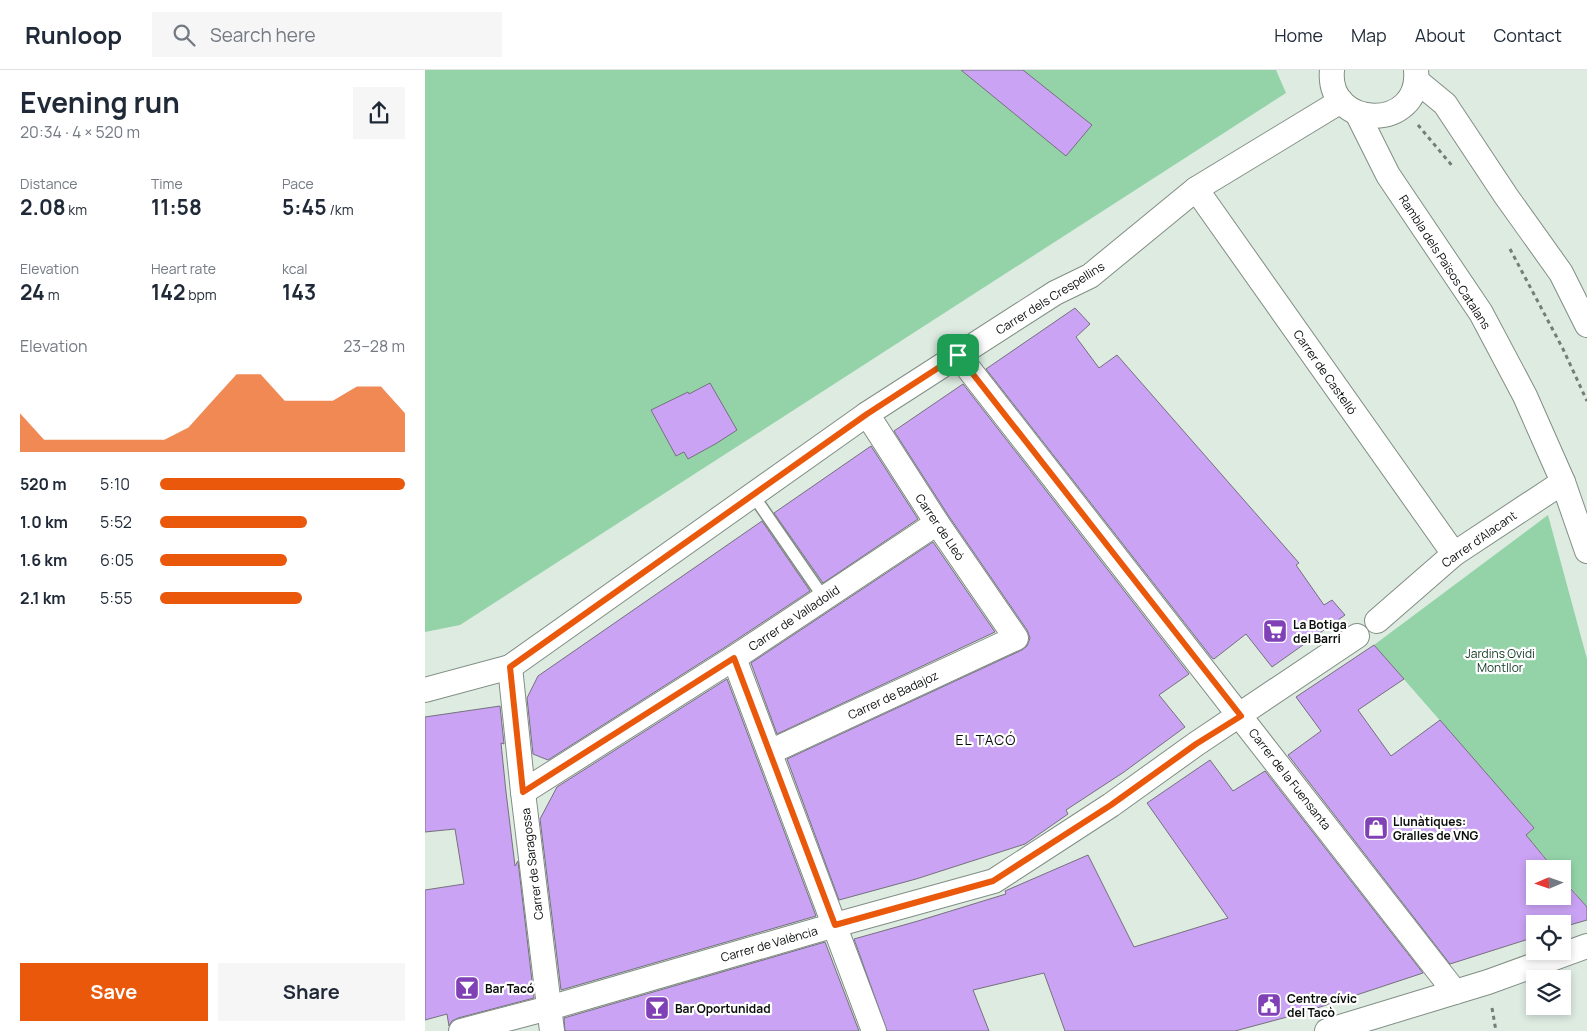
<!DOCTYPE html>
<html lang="en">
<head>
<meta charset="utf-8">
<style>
  :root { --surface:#fff; --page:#f6f6f7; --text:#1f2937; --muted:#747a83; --line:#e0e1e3; --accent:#ea580c }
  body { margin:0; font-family:Manrope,sans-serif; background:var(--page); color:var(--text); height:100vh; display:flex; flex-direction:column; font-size:19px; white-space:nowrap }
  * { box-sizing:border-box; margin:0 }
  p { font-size:16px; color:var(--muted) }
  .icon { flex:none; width:28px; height:28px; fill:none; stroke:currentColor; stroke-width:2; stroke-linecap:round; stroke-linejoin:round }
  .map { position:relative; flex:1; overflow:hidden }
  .sheet { display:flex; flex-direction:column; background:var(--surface); width:425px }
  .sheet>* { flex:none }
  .needle { width:32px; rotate:268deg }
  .controls { position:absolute; left:1101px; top:790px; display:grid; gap:10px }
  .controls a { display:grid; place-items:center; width:45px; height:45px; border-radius:0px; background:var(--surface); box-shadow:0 2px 8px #0003; font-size:25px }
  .pin { position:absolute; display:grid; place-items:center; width:42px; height:42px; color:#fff; margin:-21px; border-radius:10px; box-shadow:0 2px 8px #0006 }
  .round { display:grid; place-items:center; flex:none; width:52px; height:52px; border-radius:0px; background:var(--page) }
  .head { display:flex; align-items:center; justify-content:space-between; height:85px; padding:0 20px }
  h1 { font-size:28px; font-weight:700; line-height:38px }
  .stats { display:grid; grid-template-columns:repeat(3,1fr); gap:8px; height:85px; padding:5px 20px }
  .stats div { display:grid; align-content:center }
  .stats b { font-size:21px; font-weight:700 }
  .stats small { font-size:14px; font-weight:400 }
  .stats p { font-size:14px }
  .chart { height:140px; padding:10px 20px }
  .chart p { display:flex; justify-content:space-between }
  .chart svg { width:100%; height:90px; margin-top:5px; fill:var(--accent); opacity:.7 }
  .button { display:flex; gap:10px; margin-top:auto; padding:10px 20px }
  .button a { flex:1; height:58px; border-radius:0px; background:var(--accent); color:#fff; font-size:20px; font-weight:700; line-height:58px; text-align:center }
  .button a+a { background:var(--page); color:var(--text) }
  ul { padding:0 20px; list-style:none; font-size:16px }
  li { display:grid; grid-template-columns:80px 60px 1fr; align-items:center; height:38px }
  li i { height:12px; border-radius:6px; background:var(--accent) }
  header { display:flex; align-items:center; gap:30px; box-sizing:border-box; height:70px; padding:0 25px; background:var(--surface); border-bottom:1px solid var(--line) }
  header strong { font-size:24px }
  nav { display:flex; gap:28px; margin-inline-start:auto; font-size:18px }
  .search { width:350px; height:45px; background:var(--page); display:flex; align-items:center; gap:12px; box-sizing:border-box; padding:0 18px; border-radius:0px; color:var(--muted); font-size:19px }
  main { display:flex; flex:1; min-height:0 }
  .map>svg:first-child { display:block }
</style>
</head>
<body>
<header>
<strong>Runloop</strong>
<div class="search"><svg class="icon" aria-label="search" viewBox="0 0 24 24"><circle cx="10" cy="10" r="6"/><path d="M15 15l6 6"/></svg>Search here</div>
<nav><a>Home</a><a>Map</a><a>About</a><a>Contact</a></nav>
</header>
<main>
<section class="sheet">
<div class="head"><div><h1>Evening run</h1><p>20:34 · 4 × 520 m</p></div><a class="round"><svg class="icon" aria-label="share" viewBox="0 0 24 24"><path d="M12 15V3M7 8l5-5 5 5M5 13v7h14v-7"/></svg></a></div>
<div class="stats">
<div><p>Distance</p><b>2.08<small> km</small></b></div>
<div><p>Time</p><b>11:58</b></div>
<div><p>Pace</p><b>5:45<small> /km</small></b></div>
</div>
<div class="stats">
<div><p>Elevation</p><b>24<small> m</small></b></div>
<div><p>Heart rate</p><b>142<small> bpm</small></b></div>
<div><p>kcal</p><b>143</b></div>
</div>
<div class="chart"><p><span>Elevation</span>23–28 m</p>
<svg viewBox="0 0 160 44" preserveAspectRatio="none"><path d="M0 44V25L10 38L20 38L30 38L40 38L50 38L60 38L70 32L80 19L90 6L100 6L110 19L120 19L130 19L140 12L150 12L160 25V44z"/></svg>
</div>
<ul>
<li><b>520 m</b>5:10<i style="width:100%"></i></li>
<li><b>1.0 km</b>5:52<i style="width:60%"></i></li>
<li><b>1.6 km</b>6:05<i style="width:52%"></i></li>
<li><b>2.1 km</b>5:55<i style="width:58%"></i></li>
</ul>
<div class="button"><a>Save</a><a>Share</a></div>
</section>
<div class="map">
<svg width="1162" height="961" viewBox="0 0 1162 961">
  <rect width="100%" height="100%" fill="#ddebe1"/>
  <g fill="#94d3a8">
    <path d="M0 0H851L861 23 35 555 0 562Z"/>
    <path d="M1123 445 1162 589V837L1138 808V799H1130L1101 765 1109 758 949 575Z"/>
  </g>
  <g fill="#caa3f4" stroke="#76707d">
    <path d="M536 0H598L667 55 641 86Z"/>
    <path d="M650 238 665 254 651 267 674 298 692 285 874 493 871 495 899 535 907 530 920 545 847 597 821 564 789 589 787 588 561 299Z"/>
    <path d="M285 313 312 360 292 373 263 389 259 382 251 386 226 340 263 322 264 324Z"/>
    <path d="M538 314 764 604 734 625 760 657 699 702 641 740 643 744 600 774 491 809 414 830 362 689 597 580 602 576 605 568 602 560 523 445 469 361Z"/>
    <path d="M446 376 493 449 398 513 349 443Z"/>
    <path d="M337 451 385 521 302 576 123 690 108 684 102 628 113 606Z"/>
    <path d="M508 472 570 562 352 664 326 593Z"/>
    <path d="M949 575 979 609 933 640 966 686 1015 650 1109 758 1101 765 1129 799H1110V826H1138V810L1162 837V850L1138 857V854H1110V867L1025 894 863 685 896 661 871 627Z"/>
    <path d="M302 609 391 846 136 920 115 749 132 717Z"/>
    <path d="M75 636 79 674 76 673 81 722 90 796 93 791 109 928 33 948 27 951 24 956 22 944 0 950V820L39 814 30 759 0 762V647Z"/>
    <path d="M785 690 808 721 840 701 998 903 877 943 810 961H640L619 903 548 920 564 961H462L429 869 493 851 581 824 580 821 663 785 709 877 803 848 722 733Z"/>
    <path d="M400 872 434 961H140L139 948Z"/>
  </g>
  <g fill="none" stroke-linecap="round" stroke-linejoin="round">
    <defs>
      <path id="lane" d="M328 425 399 528"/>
      <g id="street">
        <path d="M907 0C901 60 997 62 991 0"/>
        <path d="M992 11 1020 34 1081 126 1136 203 1162 255"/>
        <path d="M932 43 963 105 1056 243 1100 326 1138 412 1162 481"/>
        <path d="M771 119 1029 484"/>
        <path d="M533 285 1030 922"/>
        <path d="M952 551 1029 484 1138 412"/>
        <path d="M309 588 449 961"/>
        <path d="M85 597 98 722 127 961"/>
        <path d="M0 620 85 597 442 344 630 223 665 206 771 119 916 31"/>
        <path d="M345 682 591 568 512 453 442 344"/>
        <path d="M98 722 309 588 512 453"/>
        <path d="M36 961 124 938 410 855 569 811 686 735 771 674 932 566"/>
        <path d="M902 961 1063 912 1162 876"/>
      </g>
    </defs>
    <use href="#lane" stroke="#818e84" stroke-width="14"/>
    <use href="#street" stroke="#818e84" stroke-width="26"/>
    <g stroke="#747d77" stroke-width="3" stroke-dasharray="4 4" stroke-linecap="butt">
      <path d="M993 55 1029 98"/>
      <path d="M1085 179 1138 279 1162 331"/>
      <path d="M1067 938 1071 961"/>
    </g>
    <use href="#lane" stroke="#fff" stroke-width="11"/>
    <use href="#street" stroke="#fff" stroke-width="24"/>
  </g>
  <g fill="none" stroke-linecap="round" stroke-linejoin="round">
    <defs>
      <path id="route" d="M533 285 816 646 771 674 686 735 568 811 410 855 309 588 98 722 85 597 442 344Z"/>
    </defs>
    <use href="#route" stroke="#fff" stroke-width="10"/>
    <use href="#route" stroke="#ea580c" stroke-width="6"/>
  </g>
  <defs>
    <symbol id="supermarket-square" viewBox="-11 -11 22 22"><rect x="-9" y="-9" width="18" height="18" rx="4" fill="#8041b7" stroke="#fff"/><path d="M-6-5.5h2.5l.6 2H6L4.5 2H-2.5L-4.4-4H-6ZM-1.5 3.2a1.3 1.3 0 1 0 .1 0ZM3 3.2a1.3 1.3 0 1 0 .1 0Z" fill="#fff"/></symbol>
    <symbol id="shop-square" viewBox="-11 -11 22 22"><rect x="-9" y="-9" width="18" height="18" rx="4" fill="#8041b7" stroke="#fff"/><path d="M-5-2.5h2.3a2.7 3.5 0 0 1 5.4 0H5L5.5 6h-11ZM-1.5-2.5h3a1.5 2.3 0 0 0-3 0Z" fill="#fff"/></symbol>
    <symbol id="bar-square" viewBox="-11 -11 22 22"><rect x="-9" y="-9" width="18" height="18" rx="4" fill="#8041b7" stroke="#fff"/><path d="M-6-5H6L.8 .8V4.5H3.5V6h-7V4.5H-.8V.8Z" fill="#fff"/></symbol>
    <symbol id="civic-square" viewBox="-11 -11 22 22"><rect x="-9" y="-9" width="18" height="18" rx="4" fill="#8041b7" stroke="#fff"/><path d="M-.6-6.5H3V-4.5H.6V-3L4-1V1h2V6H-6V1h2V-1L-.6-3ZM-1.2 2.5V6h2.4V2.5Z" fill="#fff"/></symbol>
  </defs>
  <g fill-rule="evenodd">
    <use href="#supermarket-square" x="836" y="547" width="28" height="28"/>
    <use href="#shop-square" x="937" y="744" width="28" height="28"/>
    <use href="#bar-square" x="28" y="904" width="28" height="28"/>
    <use href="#civic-square" x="830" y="921" width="28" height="28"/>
    <use href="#bar-square" x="218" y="924" width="28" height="28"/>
  </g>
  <g text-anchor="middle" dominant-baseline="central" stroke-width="4.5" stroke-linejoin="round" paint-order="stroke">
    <g font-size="12" fill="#0a0e0b" stroke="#fff">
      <text transform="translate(1020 192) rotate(57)">Rambla dels Països Catalans</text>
      <text transform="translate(625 228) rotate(-32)">Carrer dels Crespellins</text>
      <text transform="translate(900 302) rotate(55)">Carrer de Castelló</text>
      <text transform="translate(515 457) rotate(56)">Carrer de Lleó</text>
      <text transform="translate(1054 469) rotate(-35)">Carrer d'Alacant</text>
      <text transform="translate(369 548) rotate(-34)">Carrer de Valladolid</text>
      <text transform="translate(468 625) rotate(-25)">Carrer de Badajoz</text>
      <text transform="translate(865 709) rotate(52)">Carrer de la Fuensanta</text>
      <text transform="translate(107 794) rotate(-97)">Carrer de Saragossa</text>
      <text transform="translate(344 874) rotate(-16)">Carrer de València</text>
    </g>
    <g font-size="12" font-weight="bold" fill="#0a0e0b" stroke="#fff" text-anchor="start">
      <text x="868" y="554">La Botiga<tspan x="868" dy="14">del Barri</tspan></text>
      <text x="968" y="751">Llunàtiques:<tspan x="968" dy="14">Gralles de VNG</tspan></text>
      <text x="60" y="918">Bar Tacó</text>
      <text x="862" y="928">Centre cívic<tspan x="862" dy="14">del Tacò</tspan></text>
      <text x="250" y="938">Bar Oportunidad</text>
    </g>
    <g font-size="12" fill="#113821" stroke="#fff">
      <text x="1075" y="583">Jardins Ovidi<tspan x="1075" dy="14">Montllor</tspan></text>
    </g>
    <g font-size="14" letter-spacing="1" fill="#0a0e0b" stroke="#fff">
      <text x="561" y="669">EL TACÓ</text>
    </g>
  </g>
</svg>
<div class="controls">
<a><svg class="needle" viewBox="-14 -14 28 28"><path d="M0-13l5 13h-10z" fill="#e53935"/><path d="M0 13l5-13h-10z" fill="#747a83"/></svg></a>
<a><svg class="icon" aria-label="locate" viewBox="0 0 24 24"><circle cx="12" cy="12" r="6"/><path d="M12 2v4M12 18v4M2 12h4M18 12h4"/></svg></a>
<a><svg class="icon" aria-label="layers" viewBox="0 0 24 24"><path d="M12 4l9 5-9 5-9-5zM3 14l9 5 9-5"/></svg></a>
</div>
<div class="pin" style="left:533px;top:285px;background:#1e9e55"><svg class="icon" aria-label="arrive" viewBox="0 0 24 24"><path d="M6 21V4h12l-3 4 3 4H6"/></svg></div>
</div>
</main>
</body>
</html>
